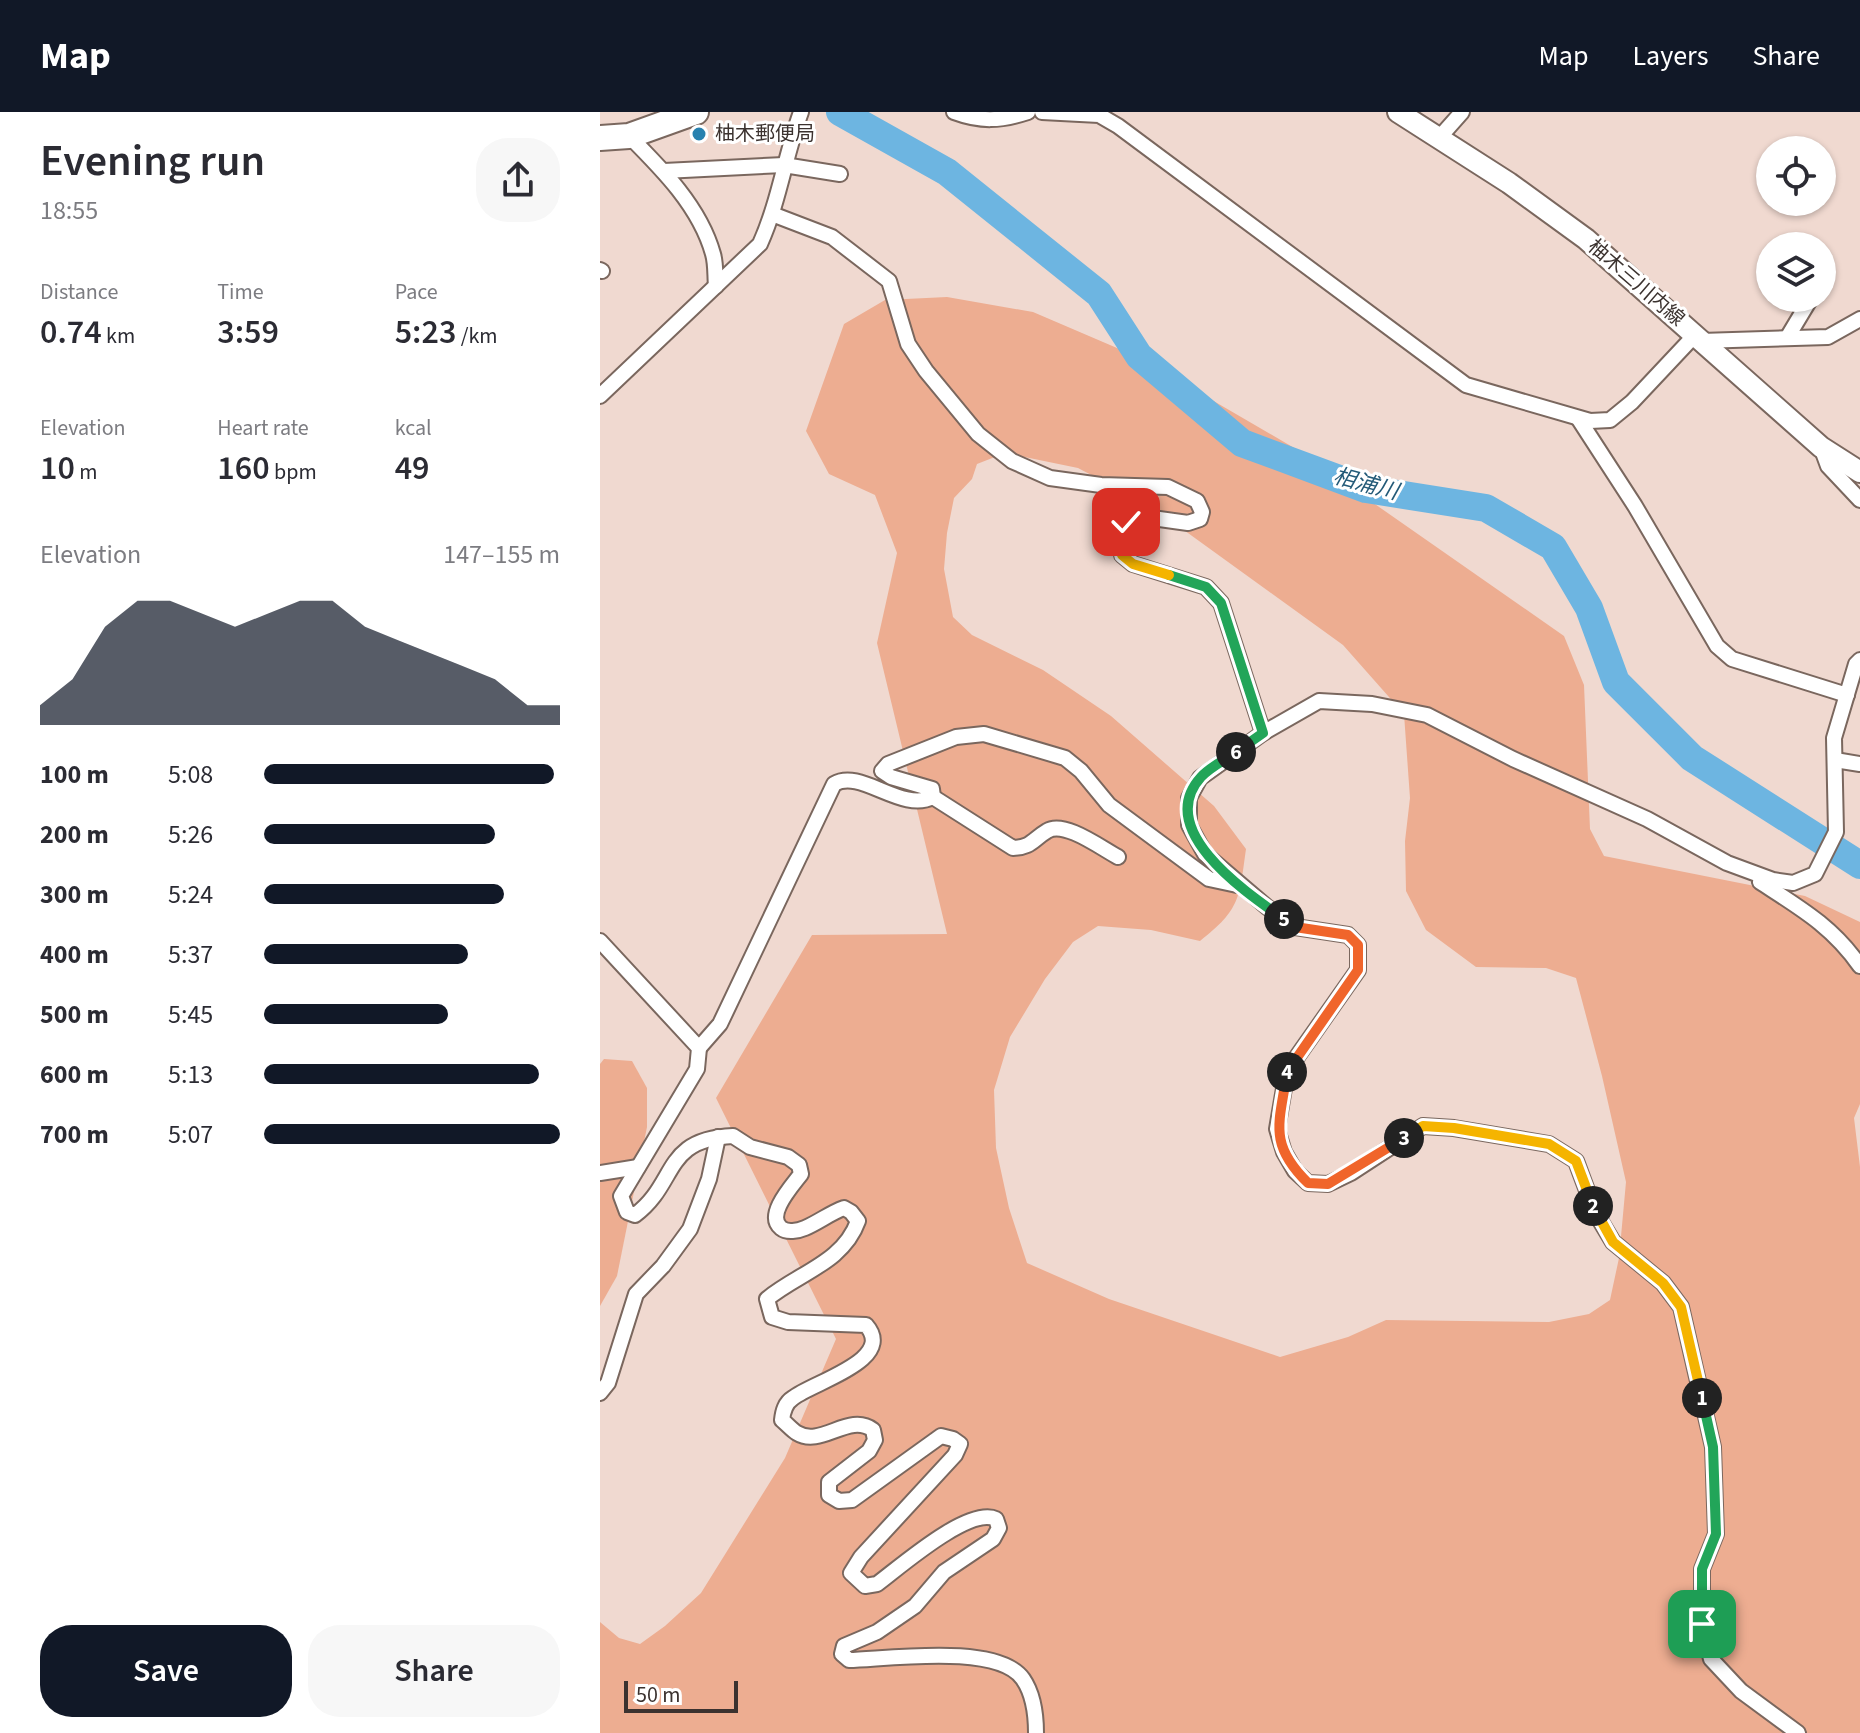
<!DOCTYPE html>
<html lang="en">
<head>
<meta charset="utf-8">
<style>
  :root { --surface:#fff; --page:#f7f7f7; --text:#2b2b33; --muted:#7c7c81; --accent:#111827 }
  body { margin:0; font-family:"Source Sans 3","Noto Sans JP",sans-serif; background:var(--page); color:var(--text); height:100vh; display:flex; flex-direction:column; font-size:30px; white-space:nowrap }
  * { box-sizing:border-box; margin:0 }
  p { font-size:26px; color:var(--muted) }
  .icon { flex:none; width:44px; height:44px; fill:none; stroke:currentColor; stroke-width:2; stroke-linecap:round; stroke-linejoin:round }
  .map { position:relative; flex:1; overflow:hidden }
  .sheet { display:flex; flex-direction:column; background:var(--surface); width:600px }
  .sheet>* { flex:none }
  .tools { position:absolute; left:1156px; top:24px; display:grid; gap:16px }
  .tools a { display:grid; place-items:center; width:80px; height:80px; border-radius:50%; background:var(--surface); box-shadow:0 2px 6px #0004; font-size:40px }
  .scale { position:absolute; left:24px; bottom:20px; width:114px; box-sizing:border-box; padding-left:8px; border:4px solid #3b322f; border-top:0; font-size:22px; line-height:28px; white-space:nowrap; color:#3b322f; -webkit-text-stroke:6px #fff; paint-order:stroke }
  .pin { position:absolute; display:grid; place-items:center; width:68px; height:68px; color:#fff; margin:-34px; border-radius:16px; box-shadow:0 4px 12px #0006 }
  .km { position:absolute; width:40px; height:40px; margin:-20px; border-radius:50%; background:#222; color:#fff; font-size:22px; line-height:40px; text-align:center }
  .round { display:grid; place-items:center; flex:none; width:84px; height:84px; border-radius:32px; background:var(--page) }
  .headline { display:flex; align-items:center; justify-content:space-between; height:136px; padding:0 40px }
  h1 { font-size:44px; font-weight:600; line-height:60px }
  .figures { display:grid; grid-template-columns:repeat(3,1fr); gap:12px; height:136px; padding:8px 40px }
  .figures div { display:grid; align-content:center }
  .figures b { font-size:34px; font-weight:600 }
  .figures small { font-size:22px; font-weight:400 }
  .figures p { font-size:22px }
  .chart { height:224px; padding:16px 40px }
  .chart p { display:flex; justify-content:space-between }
  .chart svg { width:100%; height:144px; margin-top:8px; fill:var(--accent); opacity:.7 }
  .cta { display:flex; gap:16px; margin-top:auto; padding:16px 40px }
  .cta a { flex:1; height:92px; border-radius:32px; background:var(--accent); color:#fff; font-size:32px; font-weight:600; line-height:92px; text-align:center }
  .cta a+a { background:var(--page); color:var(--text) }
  ul { padding:0 40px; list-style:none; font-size:26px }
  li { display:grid; grid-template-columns:128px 96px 1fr; align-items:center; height:60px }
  li i { height:20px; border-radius:10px; background:var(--accent) }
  header { display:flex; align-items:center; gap:48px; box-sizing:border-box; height:112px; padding:0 40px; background:var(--accent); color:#fff }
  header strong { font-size:38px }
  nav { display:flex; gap:44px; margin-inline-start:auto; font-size:28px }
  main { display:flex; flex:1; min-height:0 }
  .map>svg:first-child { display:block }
</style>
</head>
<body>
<header>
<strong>Map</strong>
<nav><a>Map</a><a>Layers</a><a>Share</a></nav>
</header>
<main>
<section class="sheet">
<div class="headline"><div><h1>Evening run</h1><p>18:55</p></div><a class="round"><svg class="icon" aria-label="share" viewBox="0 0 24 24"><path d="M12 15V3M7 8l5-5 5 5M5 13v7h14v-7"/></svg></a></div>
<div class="figures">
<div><p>Distance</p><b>0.74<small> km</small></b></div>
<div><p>Time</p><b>3:59</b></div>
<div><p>Pace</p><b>5:23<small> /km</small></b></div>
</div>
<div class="figures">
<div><p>Elevation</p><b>10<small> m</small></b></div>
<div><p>Heart rate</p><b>160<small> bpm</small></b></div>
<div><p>kcal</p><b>49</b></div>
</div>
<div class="chart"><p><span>Elevation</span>147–155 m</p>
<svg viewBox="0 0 160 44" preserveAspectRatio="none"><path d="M0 44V38L10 30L20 14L30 6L40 6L50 10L60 14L70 10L80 6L90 6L100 14L110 18L120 22L130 26L140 30L150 38L160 38V44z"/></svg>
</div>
<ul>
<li><b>100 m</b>5:08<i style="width:98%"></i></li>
<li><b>200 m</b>5:26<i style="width:78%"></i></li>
<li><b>300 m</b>5:24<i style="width:81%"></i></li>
<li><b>400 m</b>5:37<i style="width:69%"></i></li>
<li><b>500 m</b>5:45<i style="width:62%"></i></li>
<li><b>600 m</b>5:13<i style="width:93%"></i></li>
<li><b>700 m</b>5:07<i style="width:100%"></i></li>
</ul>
<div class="cta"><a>Save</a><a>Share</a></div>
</section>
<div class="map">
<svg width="1260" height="1621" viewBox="0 0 1260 1621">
  <rect width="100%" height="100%" fill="#f0d9d0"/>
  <g fill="#edad91" fill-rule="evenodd">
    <path d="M347 185 433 200 538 245 696 337 964 524 984 573 990 717 1004 744 1205 784 1260 810V992L1254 1006 1260 1055V1621H0V1510L19 1526 40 1532 65 1514 101 1481 185 1346 236 1227 116 986 212 823 347 822 277 531 297 441 275 383 229 362 206 319 244 212 285 188ZM405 341 478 356 552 395 743 533 804 602 810 686 805 729 806 779 826 818 876 855 946 856 976 866 1002 964 1026 1070 1019 1146 1010 1188 989 1202 949 1210 786 1208 748 1225 680 1245 509 1187 427 1151 409 1096 396 1036 394 978 410 925 445 867 473 830 498 814 551 818 600 829C641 797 639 786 646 737L614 694 511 604 443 558 372 523 353 505 344 457 347 421 354 386 372 367 377 352Z"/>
    <path d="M4 947 32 949 47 976V1015L17 1164 0 1194V952Z"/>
  </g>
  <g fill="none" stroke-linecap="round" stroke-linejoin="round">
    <path stroke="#6db5e1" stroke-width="28" d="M240 0 347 60 499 182 539 244 642 331 766 377 886 396 953 435 989 496 1016 570 1092 646 1260 753"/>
    <defs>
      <g id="street">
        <path d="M354 0C381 10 400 9 428 0"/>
        <path d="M442 0 499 3 518 14 866 273 990 309 1010 308 1032 290 1095 223"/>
        <path d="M29 24C62 57 100 95 113 142 116 152 115 164 116 174"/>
        <path d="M839 26 862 0"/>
        <path d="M64 59 184 53 240 62"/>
        <path d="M172 102 232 125 289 169 308 232 326 259 378 322 412 349 450 366 501 373 568 375 597 389 602 400 600 407 588 411 538 404 526 410 521 420 522 443 533 452 606 475 621 491 663 621"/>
        <path d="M0 158 2 159"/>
        <path d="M1187 226 1211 186"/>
        <path d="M1101 229 1228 225 1260 207"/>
        <path d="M0 284 160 132C179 90 185 44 201 0"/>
        <path d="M978 306 1035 394 1117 534 1132 547 1247 583"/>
        <path d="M1221 335 1228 354 1260 388"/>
        <path d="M1235 648 1260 652"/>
        <path d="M333 685 413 736C432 735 432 728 447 719 464 708 501 736 518 745"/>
        <path d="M1160 770C1200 796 1232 814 1260 854"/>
        <path d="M0 829 99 936 97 957 21 1084 27 1100 35 1103C78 1071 62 1027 133 1024L150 1035 188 1045 199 1053 201 1062C192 1074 165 1103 181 1116 187 1121 198 1119 205 1116 219 1110 230 1101 244 1096L251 1100 258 1109C243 1151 198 1161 167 1187L172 1205 188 1210 266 1213C297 1248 213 1270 193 1286 185 1291 183 1299 182 1308 187 1312 192 1318 197 1321 221 1336 249 1300 273 1318L275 1328 269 1339 229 1370V1383L239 1389 252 1388 341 1324 353 1327 360 1332 355 1343 261 1445 251 1461 265 1474 277 1472C300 1455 369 1394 396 1407L399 1416 393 1427 344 1460 315 1494 277 1520 244 1534 242 1542 249 1548C288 1547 398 1531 423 1567 434 1583 436 1603 436 1621"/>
        <path d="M99 936 120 912 234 672C261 656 301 701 333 685L332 677 291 665 282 659 288 652 356 625 384 622 465 646 481 659 509 693 609 767 637 773"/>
        <path d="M0 1061 38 1055"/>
        <path d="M0 1281 8 1271 36 1182 63 1154 90 1117 109 1067 118 1025"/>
        <path d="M1198 1621 1141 1579 1111 1547 1102 1512V1457L1116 1422 1113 1335 1081 1195 1063 1171 1013 1130 995 1100 976 1049 949 1032 854 1016 823 1014 751 1061 728 1072 708 1071 695 1059 684 1040 677 1017 687 959 758 858V833L748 823 695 815 667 795 605 742 589 713V686L600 666 663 621 719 589 772 592 827 603 913 647 1047 707 1127 751 1173 768 1193 771 1215 762 1236 720 1234 626 1256 552 1260 548"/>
      </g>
      <path id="primary" d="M798 0 909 71 986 127 1221 335 1260 360"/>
      <path id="highway" d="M0 26 29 24 96 0"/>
    </defs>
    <use href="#street" stroke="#7a675e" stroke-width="18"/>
    <use href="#primary" stroke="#7a675e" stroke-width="24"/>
    <use href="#highway" stroke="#7a675e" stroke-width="28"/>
    <use href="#street" stroke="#fff" stroke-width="14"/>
    <use href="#primary" stroke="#fff" stroke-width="20"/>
    <use href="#highway" stroke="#fff" stroke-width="24"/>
  </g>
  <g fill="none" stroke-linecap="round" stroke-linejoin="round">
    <defs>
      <path id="split-1" d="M1102 1512V1457L1116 1422 1113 1335 1102 1286"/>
      <path id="split-2" d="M993 1094 1013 1130 1063 1171 1081 1195 1102 1286"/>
      <path id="split-3" d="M804 1026 823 1014 854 1016 949 1032 976 1049 993 1094"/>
      <path id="split-4" d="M687 960C680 1010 667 1031 708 1071L728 1072 804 1026"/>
      <path id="split-5" d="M684 807 695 815 748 823 758 833V858L687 960"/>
      <path id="split-6" d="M636 640C625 648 610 655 601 665 553 718 647 781 684 807"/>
      <path id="split-7" d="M569 463 606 475 621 491 663 621 636 640"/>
      <path id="split-8" d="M526 410 521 420 522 443 533 452 569 463"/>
    </defs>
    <use href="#split-1" stroke="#fff" stroke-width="16"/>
    <use href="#split-2" stroke="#fff" stroke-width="16"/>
    <use href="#split-3" stroke="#fff" stroke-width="16"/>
    <use href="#split-4" stroke="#fff" stroke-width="16"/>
    <use href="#split-5" stroke="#fff" stroke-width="16"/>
    <use href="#split-6" stroke="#fff" stroke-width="16"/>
    <use href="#split-7" stroke="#fff" stroke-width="16"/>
    <use href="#split-8" stroke="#fff" stroke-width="16"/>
    <use href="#split-1" stroke="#22a559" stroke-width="10"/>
    <use href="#split-2" stroke="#f5b400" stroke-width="10"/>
    <use href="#split-3" stroke="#f5b400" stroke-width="10"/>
    <use href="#split-4" stroke="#f0652b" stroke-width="10"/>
    <use href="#split-5" stroke="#f0652b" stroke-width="10"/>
    <use href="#split-6" stroke="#22a559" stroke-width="10"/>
    <use href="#split-7" stroke="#22a559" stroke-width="10"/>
    <use href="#split-8" stroke="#f5b400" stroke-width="10"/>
  </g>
  <circle fill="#2781af" stroke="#fff" stroke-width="3" cx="99" cy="22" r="8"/>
  <g text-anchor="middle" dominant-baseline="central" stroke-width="6" stroke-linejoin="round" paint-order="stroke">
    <g font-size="20" fill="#3b322f" stroke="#fff" text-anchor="start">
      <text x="115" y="22">柚木郵便局</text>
    </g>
    <g font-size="20" fill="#3b322f" stroke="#fff">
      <text transform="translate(1036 171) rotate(41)">柚木三川内線</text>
    </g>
    <g font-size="22" font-style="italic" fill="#235a78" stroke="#fff">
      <text transform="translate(766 372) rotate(15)">相浦川</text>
    </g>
  </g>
</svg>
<div class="tools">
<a><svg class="icon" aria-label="locate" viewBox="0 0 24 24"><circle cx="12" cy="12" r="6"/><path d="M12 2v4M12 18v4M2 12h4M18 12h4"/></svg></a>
<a><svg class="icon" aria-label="layers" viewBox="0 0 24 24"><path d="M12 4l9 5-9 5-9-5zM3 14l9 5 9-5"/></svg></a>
</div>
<div class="scale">50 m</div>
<div class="pin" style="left:1102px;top:1512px;background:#1e9e55"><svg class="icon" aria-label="arrive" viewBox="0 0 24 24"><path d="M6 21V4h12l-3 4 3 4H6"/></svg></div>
<div class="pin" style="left:526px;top:410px;background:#d93025"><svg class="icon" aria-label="check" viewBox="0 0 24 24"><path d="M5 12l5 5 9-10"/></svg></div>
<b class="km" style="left:1102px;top:1286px">1</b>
<b class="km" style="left:993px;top:1094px">2</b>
<b class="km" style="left:804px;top:1026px">3</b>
<b class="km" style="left:687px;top:960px">4</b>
<b class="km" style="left:684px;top:807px">5</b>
<b class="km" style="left:636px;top:640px">6</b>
</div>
</main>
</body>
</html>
